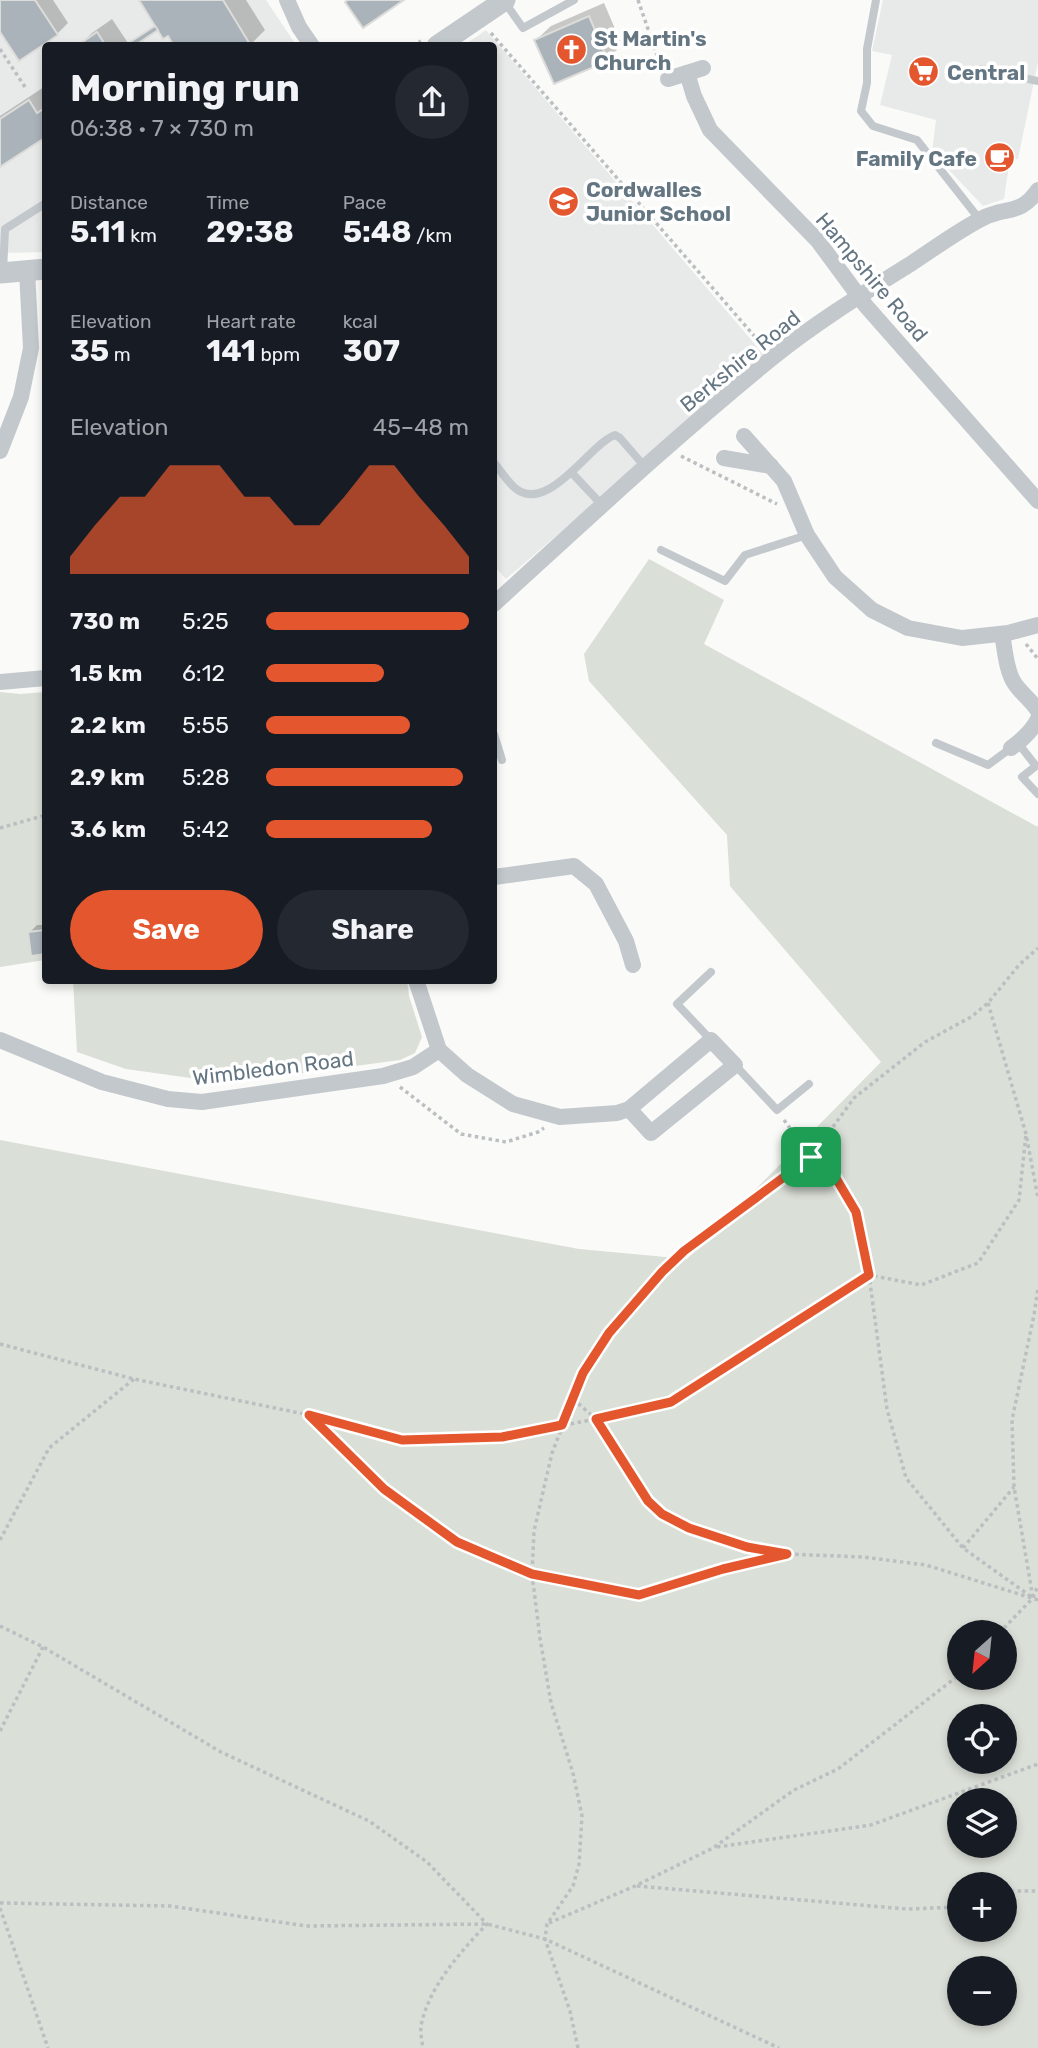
<!DOCTYPE html>
<html lang="en">
<head>
<meta charset="utf-8">
<style>
  :root { --surface:#171b24; --page:#242831; --text:#f1f3f6; --muted:#9ea1a6; --accent:#e4572e }
  body { margin:0; font-family:Rubik,sans-serif; background:var(--page); color:var(--text); height:100vh; display:flex; flex-direction:column; font-size:26px; white-space:nowrap }
  * { box-sizing:border-box; margin:0 }
  p { font-size:23px; color:var(--muted) }
  .icon { flex:none; width:38px; height:38px; fill:none; stroke:currentColor; stroke-width:2; stroke-linecap:round; stroke-linejoin:round }
  .map { position:relative; flex:1; overflow:hidden }
  .side { position:absolute; left:42px; top:42px; width:455px; height:942px; display:flex; flex-direction:column; background:var(--surface); border-radius:7px; box-shadow:0 4px 10px #0003 }
  .side>* { flex:none }
  .needle { width:46px; rotate:207deg }
  .fabs { position:absolute; left:947px; top:1620px; display:grid; gap:14px }
  .fabs a { display:grid; place-items:center; width:70px; height:70px; border-radius:50%; background:var(--surface); box-shadow:0 4px 10px #0003; font-size:35px }
  .pin { position:absolute; display:grid; place-items:center; width:60px; height:60px; color:#fff; margin:-30px; border-radius:14px; box-shadow:0 4px 10px #0006 }
  .round { display:grid; place-items:center; flex:none; width:74px; height:74px; border-radius:37px; background:var(--page) }
  .headline { display:flex; align-items:center; justify-content:space-between; height:119px; padding:0 28px }
  h1 { font-size:38px; font-weight:700; line-height:52px }
  .metrics { display:grid; grid-template-columns:repeat(3,1fr); gap:10px; height:119px; padding:7px 28px }
  .metrics div { display:grid; align-content:center }
  .metrics b { font-size:30px; font-weight:700 }
  .metrics small { font-size:19px; font-weight:400 }
  .metrics p { font-size:19px }
  .chart { height:196px; padding:14px 28px }
  .chart p { display:flex; justify-content:space-between }
  .chart svg { width:100%; height:126px; margin-top:7px; fill:var(--accent); opacity:.7 }
  .cta { display:flex; gap:14px; margin-top:auto; padding:14px 28px }
  .cta a { flex:1; height:80px; border-radius:42px; background:var(--accent); color:#fff; font-size:28px; font-weight:700; line-height:80px; text-align:center }
  .cta a+a { background:var(--page); color:var(--text) }
  ul { padding:0 28px; list-style:none; font-size:23px }
  li { display:grid; grid-template-columns:112px 84px 1fr; align-items:center; height:52px }
  li i { height:18px; border-radius:9px; background:var(--accent) }
  .map>svg:first-child { display:block }
</style>
</head>
<body>
<div class="map">
<svg width="1038" height="2048" viewBox="0 0 1038 2048">
  <rect width="100%" height="100%" fill="#fafaf8"/>
  <g fill="#e8e9e9">
    <path d="M0 0H266L296 45 46 46 45 252 0 253Z"/>
    <path d="M883 0H1038V62L1018 159H1010L1004 199 983 206 932 152 936 120 880 105 892 55 872 51Z"/>
    <path d="M486 30 765 356 506 579 494 566V46H463Z"/>
  </g>
  <g fill="#dadfd7" fill-rule="evenodd">
    <path d="M649 559 724 600 704 644 1036 826H1038V2048H0V1140L579 1249 687 1259 881 1062 730 886 727 835 589 681 584 654ZM959 1633H1004V1678H959ZM959 1717H1004V1762H959ZM959 1801H1004V1846H959ZM959 1885H1004V1930H959ZM959 1969H1004V2014H959Z"/>
    <path d="M0 692 20 694 45 692V960L0 967Z"/>
    <path d="M73 980H407L409 996 422 1037 415 1053 400 1060 214 1085 198 1079 126 1069 77 1052Z"/>
  </g>
  <g fill="#0003">
    <path d="M0 0H53L68 23 57 34 0 29Z"/>
    <path d="M141 0H246L265 30 249 46 169 34 158 28 131 46H79L92 33 112 19 128 43 157 25Z"/>
    <path d="M604 3 622 45 607 59 555 82 536 40 551 26Z"/>
    <path d="M44 87 46 90V135L0 165V116Z"/>
    <path d="M37 925H46V952L30 932Z"/>
  </g>
  <g fill="#aab3b9" stroke="#dcdcda" stroke-width="2">
    <path d="M0 0H35L58 35 19 61 0 32Z"/>
    <path d="M139 0H223L251 46H174L168 36 163 39Z"/>
    <path d="M348 0H404L363 28 345 2Z"/>
    <path d="M589 16 608 61 554 84 534 40Z"/>
    <path d="M155 26 158 30 134 46H124Z"/>
    <path d="M97 32 106 46H77Z"/>
    <path d="M29 100 37 113 46 107V137L0 167V119Z"/>
    <path d="M45 930 46 954 31 956 28 932Z"/>
  </g>
  <g fill="none" stroke-linecap="round" stroke-linejoin="round">
    <g stroke="#bbbfc2" stroke-width="3.5" stroke-dasharray="3.5 3.5" stroke-linecap="butt">
      <path d="M638 0 661 67"/>
      <path d="M491 33 763 346"/>
      <path d="M413 46 421 41"/>
      <path d="M0 49 27 90"/>
      <path d="M681 456 777 504"/>
      <path d="M1026 644 1038 659"/>
      <path d="M0 828 46 815"/>
      <path d="M988 1003 1026 1134 1038 1198"/>
      <path d="M400 1087 461 1134 506 1142 538 1132 544 1128"/>
      <path d="M784 1120 811 1157 830 1168 856 1212 869 1275 887 1409 906 1478 963 1548 1033 1598 1014 1487 1012 1420 1034 1315 1038 1288"/>
      <path d="M0 1344 134 1379 309 1415 384 1489 457 1542 532 1574 638 1595 723 1569 787 1554"/>
      <path d="M573 1399 596 1419 648 1501 662 1514 689 1528 747 1547 787 1554 863 1557 926 1565 1038 1600"/>
      <path d="M309 1415 403 1439 502 1437 596 1419 671 1402 869 1275 921 1285 978 1263 1019 1200 1026 1134"/>
      <path d="M0 1540 49 1448 134 1379"/>
      <path d="M963 1548 1014 1487"/>
      <path d="M0 1626 43 1647 221 1752 369 1821 427 1862 487 1924C461 1951 428 1988 421 2026 420 2033 422 2041 423 2048"/>
      <path d="M999 1633 1033 1598 1038 1585"/>
      <path d="M0 1731 43 1647"/>
      <path d="M717 1847 871 1825 1038 1764"/>
      <path d="M637 1886 907 1909 959 1907"/>
      <path d="M1004 1893 1010 1891H1038"/>
      <path d="M0 1903 170 1906 306 1926 487 1924 545 1939 779 2048"/>
      <path d="M0 1908 48 2048"/>
      <path d="M549 1923 635 1886 713 1848 794 1790 838 1769 959 1675"/>
      <path d="M578 2048 570 2011 545 1939 547 1924 573 1886 579 1864 582 1816 573 1773 551 1703 540 1638 532 1574 534 1531 552 1453 583 1373 609 1333 661 1272 684 1251 811 1157 854 1098 925 1042 971 1017 988 1003 1019 965 1038 948"/>
    </g>
    <g stroke="#c3c8cc" stroke-width="8">
      <path d="M876 0 867 49V83L861 111 873 126 917 140 980 220"/>
      <path d="M504 1 523 28 574 0"/>
      <path d="M981 69 1038 81"/>
      <path d="M3 272 5 229 46 203"/>
      <path d="M494 463C501 471 507 481 515 488 539 509 572 471 589 455 597 448 604 439 615 435L620 438 646 468"/>
      <path d="M571 472 602 505"/>
      <path d="M661 550 725 581 745 555 807 535"/>
      <path d="M494 734 502 760"/>
      <path d="M936 743 988 765 1011 748"/>
      <path d="M1018 743 1036 766 1022 777 1038 794"/>
      <path d="M711 972 677 1004 711 1040"/>
      <path d="M735 1065 777 1110 809 1084"/>
    </g>
    <g stroke="#c3c8cc" stroke-width="16">
      <path d="M287 0 299 27 312 46"/>
      <path d="M687 73 694 96 710 130 818 241 866 306 1038 501"/>
      <path d="M668 79 703 68"/>
      <path d="M744 436 784 481 807 535 835 577 872 610 908 628 962 638 1008 633 1038 625"/>
      <path d="M0 451 21 397 31 348 27 271"/>
      <path d="M724 458 771 466"/>
      <path d="M494 604C585 521 676 436 772 358 815 323 864 293 912 263 935 248 959 230 983 218 1007 206 1020 216 1038 190"/>
      <path d="M1002 634C1005 649 1006 671 1015 684 1022 694 1032 701 1038 711"/>
      <path d="M0 682 46 678"/>
      <path d="M1011 748C1022 740 1032 731 1038 719"/>
      <path d="M494 877 574 866 596 884 626 941 633 965"/>
      <path d="M0 1040 102 1082 168 1099 202 1102 383 1076 413 1067 439 1050 416 980"/>
      <path d="M439 1050 467 1075 513 1104 560 1117 617 1113 629 1109 711 1040 735 1065 651 1133 629 1109"/>
    </g>
    <g stroke="#c3c8cc" stroke-width="21">
      <path d="M437 46 505 0"/>
      <path d="M0 273 46 269"/>
    </g>
  </g>
  <g fill="none" stroke-linecap="round" stroke-linejoin="round">
    <defs>
      <path id="route" d="M811 1157 830 1168 856 1212 869 1275 671 1402 596 1419 648 1501 662 1514 689 1528 747 1547 787 1554 723 1569 639 1595 532 1574 457 1542 384 1489 309 1415 402 1440 502 1437 562 1425 583 1373 609 1333 662 1272 684 1251Z"/>
    </defs>
    <use href="#route" stroke="#fff" stroke-width="14"/>
    <use href="#route" stroke="#e4572e" stroke-width="9"/>
  </g>
  <defs>
    <symbol id="church-disc" viewBox="-11 -11 22 22"><circle r="9.5" fill="#e4572e" stroke="#fff"/><path d="M-1.2-6h2.4v3.5h3.3v2.4h-3.3V6h-2.4V-.1h-3.3v-2.4h3.3Z" fill="#fff"/></symbol>
    <symbol id="supermarket-disc" viewBox="-11 -11 22 22"><circle r="9.5" fill="#e4572e" stroke="#fff"/><path d="M-6-5.5h2.5l.6 2H6L4.5 2H-2.5L-4.4-4H-6ZM-1.5 3.2a1.3 1.3 0 1 0 .1 0ZM3 3.2a1.3 1.3 0 1 0 .1 0Z" fill="#fff"/></symbol>
    <symbol id="cafe-disc" viewBox="-11 -11 22 22"><circle r="9.5" fill="#e4572e" stroke="#fff"/><path d="M-5.5-4.5H6V0H3Q3 3.5 0 3.5H-2.5Q-5.5 3.5-5.5 0ZM3-3.2v2h1.7v-2ZM-6 4.5H4V6H-6Z" fill="#fff"/></symbol>
    <symbol id="school-disc" viewBox="-11 -11 22 22"><circle r="9.5" fill="#e4572e" stroke="#fff"/><path d="M0-5L7-2L0 1L-7-2ZM-4 1L0 2.5L4 1V4Q0 6-4 4Z" fill="#fff"/></symbol>
  </defs>
  <g fill-rule="evenodd">
    <use href="#church-disc" x="554" y="32" width="35" height="35"/>
    <use href="#supermarket-disc" x="906" y="54" width="35" height="35"/>
    <use href="#cafe-disc" x="982" y="140" width="35" height="35"/>
    <use href="#school-disc" x="546" y="184" width="35" height="35"/>
  </g>
  <g text-anchor="middle" dominant-baseline="central" stroke-width="7" stroke-linejoin="round" paint-order="stroke">
    <g font-size="21" font-weight="bold" fill="#657683" stroke="#fff" text-anchor="start">
      <text x="594" y="38">St Martin's<tspan x="594" dy="24">Church</tspan></text>
      <text x="947" y="72">Central</text>
      <text x="977" y="158" text-anchor="end">Family Cafe</text>
      <text x="586" y="189">Cordwalles<tspan x="586" dy="24">Junior School</tspan></text>
    </g>
    <g font-size="21" fill="#657683" stroke="#fff">
      <text transform="translate(872 277) rotate(50)">Hampshire Road</text>
      <text transform="translate(740 361) rotate(-39)">Berkshire Road</text>
      <text transform="translate(273 1068) rotate(-7)">Wimbledon Road</text>
    </g>
  </g>
</svg>
<div class="fabs">
<a><svg class="needle" viewBox="-14 -14 28 28"><path d="M0-13l5 13h-10z" fill="#e53935"/><path d="M0 13l5-13h-10z" fill="#9ea1a6"/></svg></a>
<a><svg class="icon" aria-label="locate" viewBox="0 0 24 24"><circle cx="12" cy="12" r="6"/><path d="M12 2v4M12 18v4M2 12h4M18 12h4"/></svg></a>
<a><svg class="icon" aria-label="layers" viewBox="0 0 24 24"><path d="M12 4l9 5-9 5-9-5zM3 14l9 5 9-5"/></svg></a>
<a>+</a>
<a>−</a>
</div>
<div class="pin" style="left:811px;top:1157px;background:#1e9e55"><svg class="icon" aria-label="arrive" viewBox="0 0 24 24"><path d="M6 21V4h12l-3 4 3 4H6"/></svg></div>
<section class="side">
<div class="headline"><div><h1>Morning run</h1><p>06:38 · 7 × 730 m</p></div><a class="round"><svg class="icon" aria-label="share" viewBox="0 0 24 24"><path d="M12 15V3M7 8l5-5 5 5M5 13v7h14v-7"/></svg></a></div>
<div class="metrics">
<div><p>Distance</p><b>5.11<small> km</small></b></div>
<div><p>Time</p><b>29:38</b></div>
<div><p>Pace</p><b>5:48<small> /km</small></b></div>
</div>
<div class="metrics">
<div><p>Elevation</p><b>35<small> m</small></b></div>
<div><p>Heart rate</p><b>141<small> bpm</small></b></div>
<div><p>kcal</p><b>307</b></div>
</div>
<div class="chart"><p><span>Elevation</span>45–48 m</p>
<svg viewBox="0 0 160 44" preserveAspectRatio="none"><path d="M0 44V38L10 27L20 17L30 17L40 6L50 6L60 6L70 17L80 17L90 27L100 27L110 17L120 6L130 6L140 17L150 27L160 38V44z"/></svg>
</div>
<ul>
<li><b>730 m</b>5:25<i style="width:100%"></i></li>
<li><b>1.5 km</b>6:12<i style="width:58%"></i></li>
<li><b>2.2 km</b>5:55<i style="width:71%"></i></li>
<li><b>2.9 km</b>5:28<i style="width:97%"></i></li>
<li><b>3.6 km</b>5:42<i style="width:82%"></i></li>
</ul>
<div class="cta"><a>Save</a><a>Share</a></div>
</section>
</div>
</body>
</html>
